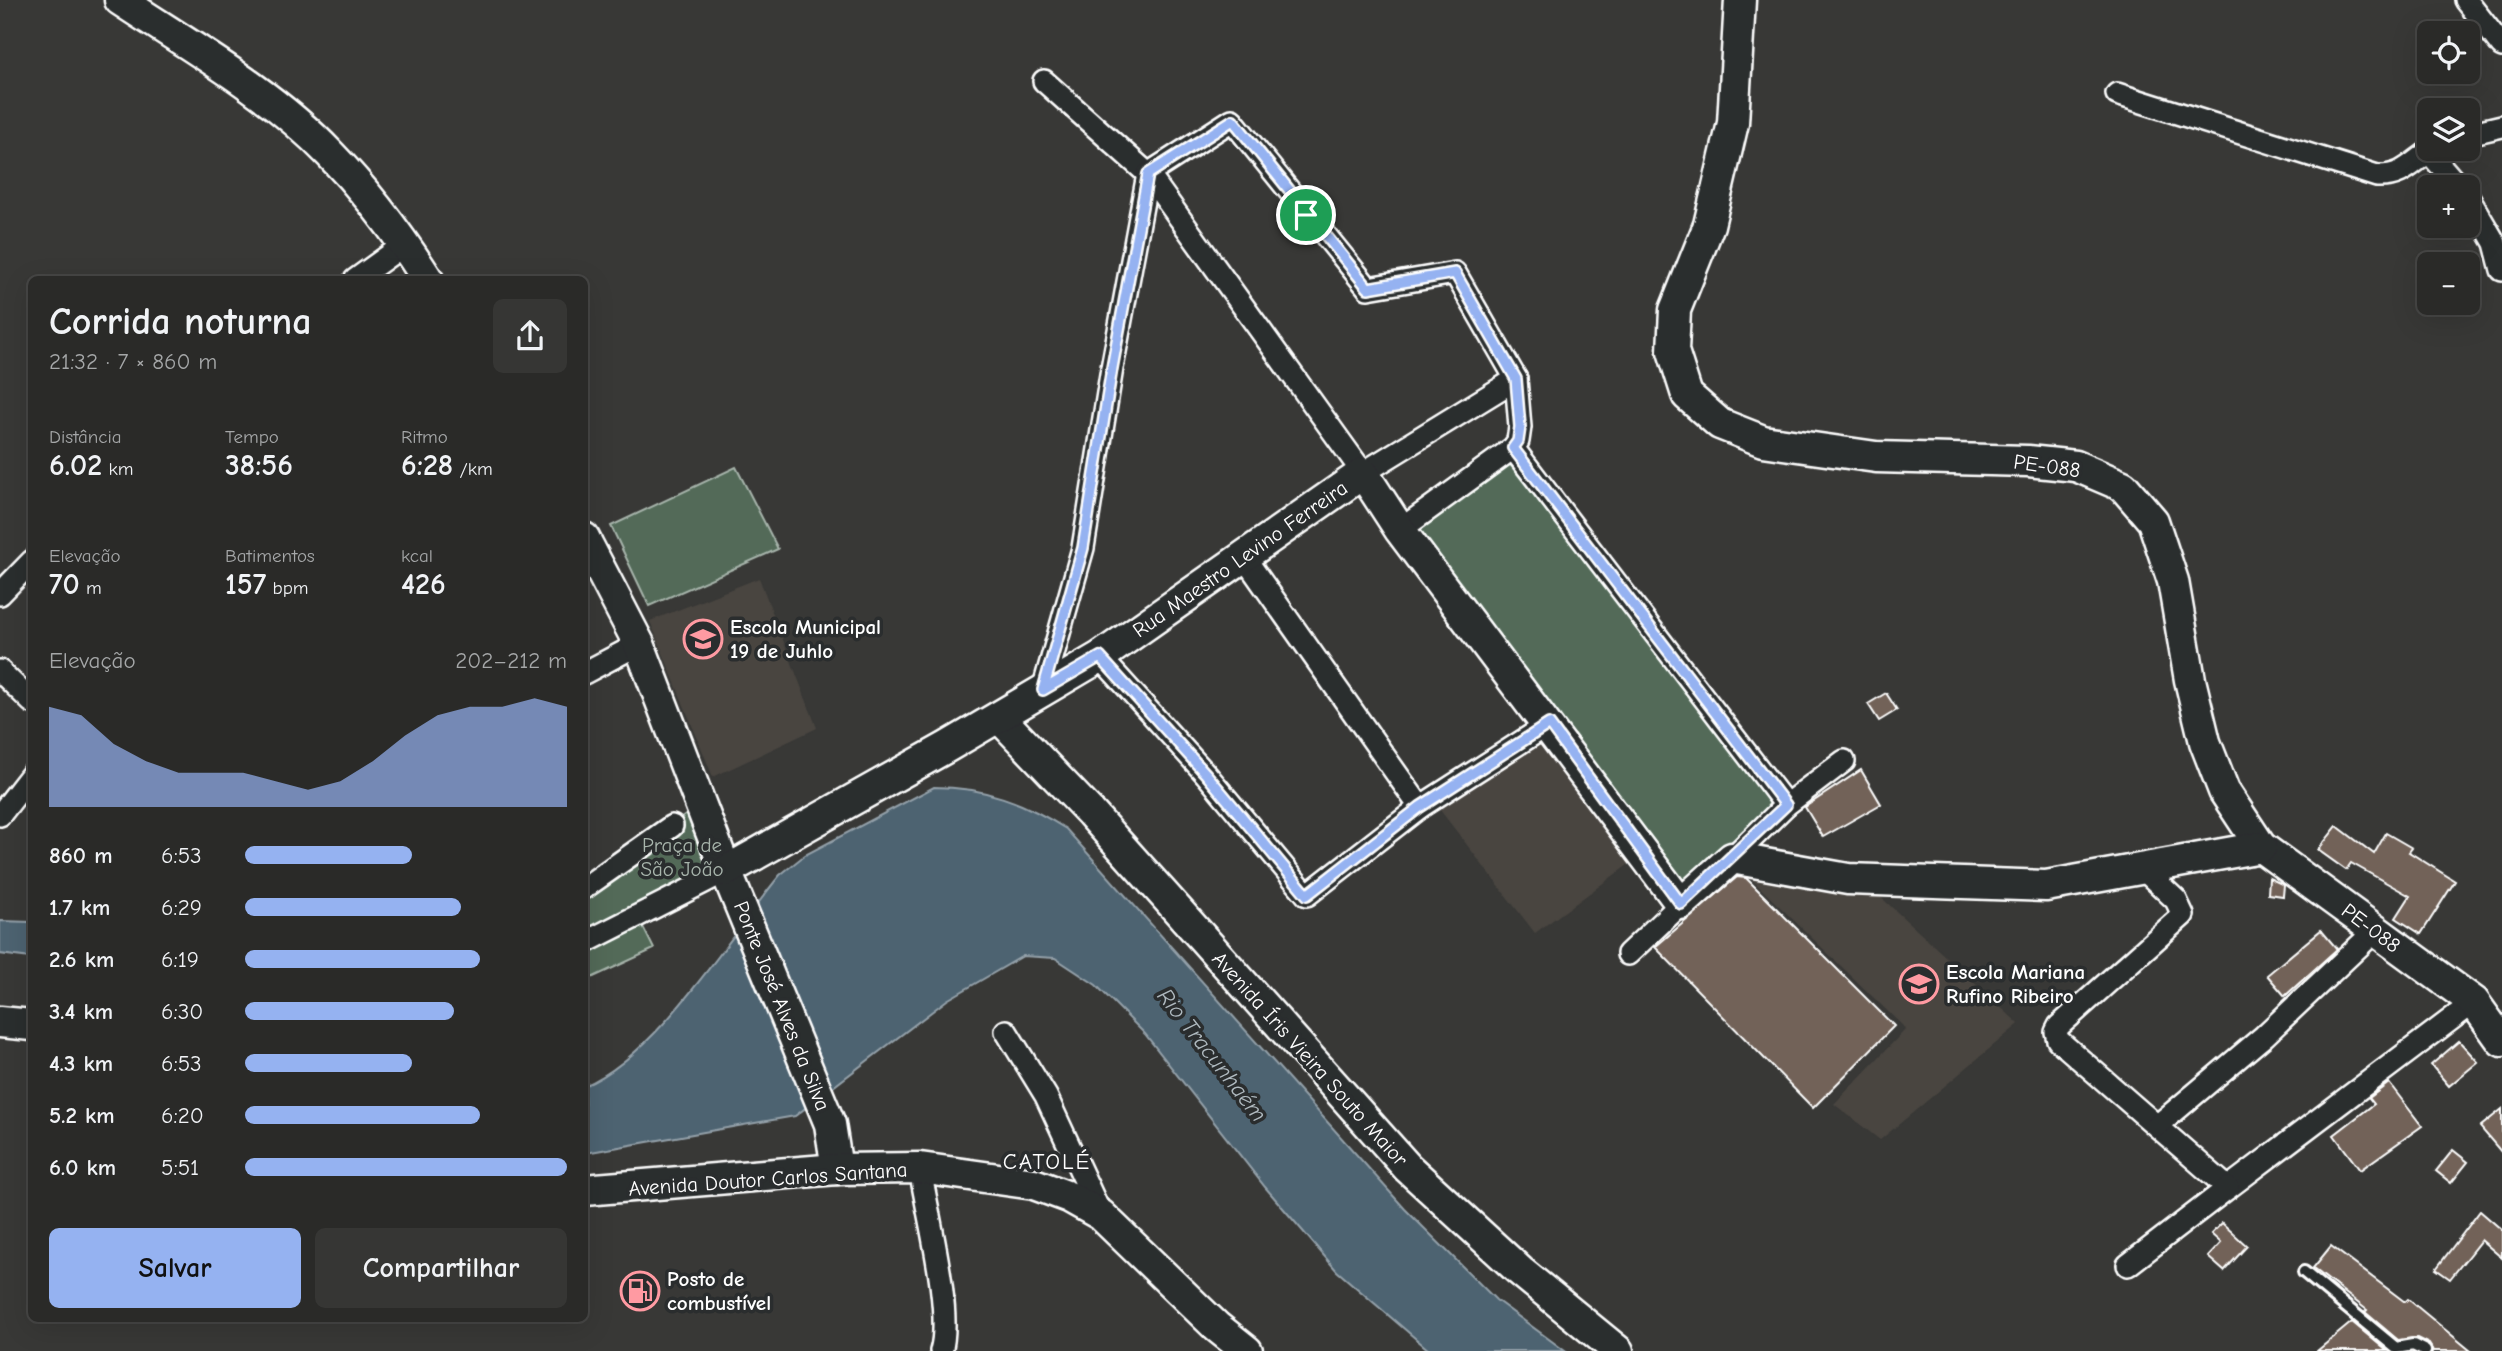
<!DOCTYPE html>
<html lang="pt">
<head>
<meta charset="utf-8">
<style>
  :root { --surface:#2a2a28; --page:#363634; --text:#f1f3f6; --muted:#a5a7a8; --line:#464645; --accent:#95b2f1 }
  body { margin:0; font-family:"Comic Neue",sans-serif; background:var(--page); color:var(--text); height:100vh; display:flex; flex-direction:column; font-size:26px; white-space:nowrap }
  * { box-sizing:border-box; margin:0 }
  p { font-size:23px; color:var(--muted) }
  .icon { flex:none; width:38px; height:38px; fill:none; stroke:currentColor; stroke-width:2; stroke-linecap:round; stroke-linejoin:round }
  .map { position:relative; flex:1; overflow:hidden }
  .panel { position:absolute; left:28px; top:276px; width:560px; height:1046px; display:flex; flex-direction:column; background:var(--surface); border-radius:10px; box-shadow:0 7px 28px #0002,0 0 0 2px var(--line) }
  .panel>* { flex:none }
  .buttons { position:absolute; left:2417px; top:21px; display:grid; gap:14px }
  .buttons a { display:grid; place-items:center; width:63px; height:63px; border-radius:10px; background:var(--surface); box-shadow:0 7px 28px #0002,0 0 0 2px var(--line); font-size:35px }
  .pin { position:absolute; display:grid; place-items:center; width:60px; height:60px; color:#fff; margin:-30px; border:4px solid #fff; border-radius:50%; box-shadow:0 2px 7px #0007 }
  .round { display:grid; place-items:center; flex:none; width:74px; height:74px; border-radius:10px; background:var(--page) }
  .overview { display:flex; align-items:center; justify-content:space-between; height:119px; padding:0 21px }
  h1 { font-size:38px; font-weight:600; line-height:52px }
  .metrics { display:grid; grid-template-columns:repeat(3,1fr); gap:10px; height:119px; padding:7px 21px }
  .metrics div { display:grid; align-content:center }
  .metrics b { font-size:30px; font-weight:600 }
  .metrics small { font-size:19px; font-weight:400 }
  .metrics p { font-size:19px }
  .chart { height:196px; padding:14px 21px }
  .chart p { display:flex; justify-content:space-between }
  .chart svg { width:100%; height:126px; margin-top:7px; fill:var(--accent); opacity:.7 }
  .action { display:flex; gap:14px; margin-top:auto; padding:14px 21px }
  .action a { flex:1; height:80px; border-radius:10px; background:var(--accent); color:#111; font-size:28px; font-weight:600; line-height:80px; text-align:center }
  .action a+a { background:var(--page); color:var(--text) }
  ul { padding:0 21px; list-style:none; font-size:23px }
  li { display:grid; grid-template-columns:112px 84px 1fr; align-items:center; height:52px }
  li i { height:18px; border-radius:9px; background:var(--accent) }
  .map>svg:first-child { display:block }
</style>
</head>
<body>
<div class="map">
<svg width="2502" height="1351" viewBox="0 0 2502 1351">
  <rect width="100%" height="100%" fill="#383836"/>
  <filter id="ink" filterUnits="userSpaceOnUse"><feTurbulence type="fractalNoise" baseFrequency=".0143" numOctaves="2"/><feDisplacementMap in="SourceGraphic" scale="14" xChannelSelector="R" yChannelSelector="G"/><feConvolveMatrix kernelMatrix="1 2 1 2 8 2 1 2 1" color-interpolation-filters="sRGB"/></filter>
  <g filter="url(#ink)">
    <g fill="#494540">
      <path d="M759 578 817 728 713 777 650 621Z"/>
      <path d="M1540 738 1632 862 1535 933 1440 810Z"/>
      <path d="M1749 877 1873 890 2019 1024 1880 1140 1834 1104 1906 1029Z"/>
    </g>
    <g fill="#526b59" stroke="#a8b5ac" stroke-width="2">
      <path d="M1507 461 1773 798 1732 858 1681 904 1400 530Z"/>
      <path d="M736 467 778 549 649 606 611 526Z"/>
      <path d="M698 806 724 872 637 915 654 949 585 981 584 888Z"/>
    </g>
    <g fill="#4d6371" stroke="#94a1aa" stroke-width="2">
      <path d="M934 787C984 787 1024 802 1066 829L1405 1209 1496 1300 1565 1351H1430L1337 1271 1265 1187 1145 1034 1096 985 1055 958 1023 956 947 1000 795 1116 585 1153 584 1086C658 1055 729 937 780 875L805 855Z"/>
      <path d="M0 921 31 922V958L0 954Z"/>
    </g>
    <g fill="#726258" stroke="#fff" stroke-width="2">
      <path d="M1886 693 1897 710 1879 721 1868 704Z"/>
      <path d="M1861 770 1881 804 1823 837 1805 807Z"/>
      <path d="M2337 826 2374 854 2386 833 2412 848 2409 852 2455 881 2421 934 2396 918 2410 896 2351 863 2346 870 2318 850Z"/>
      <path d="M1737 877 1746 878 1894 1026 1813 1108 1655 947Z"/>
      <path d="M2269 878 2284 885 2283 896 2268 894Z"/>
      <path d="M2321 930 2337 949 2285 996 2267 975Z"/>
      <path d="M2459 1041 2478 1062 2449 1086 2431 1065Z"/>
      <path d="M2389 1083 2422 1126 2360 1170 2334 1135 2374 1104 2369 1098Z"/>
      <path d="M2502 1109V1153L2480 1127Z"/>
      <path d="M2453 1150 2468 1162 2451 1183 2436 1171Z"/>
      <path d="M2480 1211 2502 1230V1258L2481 1240 2450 1279 2436 1269Z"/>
      <path d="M2222 1223 2247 1246 2224 1271 2208 1257 2221 1243 2211 1234Z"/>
      <path d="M2331 1246 2405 1302 2408 1299 2471 1351H2433L2429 1344 2417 1338 2398 1340 2365 1312 2367 1310 2313 1268Z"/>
      <path d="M2352 1322 2387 1351H2317Z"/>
    </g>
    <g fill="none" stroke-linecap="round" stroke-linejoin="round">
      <defs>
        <path id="lane" d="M2304 1272 2396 1348 2413 1345 2425 1351"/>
        <g id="street">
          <path d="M2466 0 2502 46"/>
          <path d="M1044 81 1148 174 1363 473 1516 379"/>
          <path d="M2117 94 2377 176C2404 177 2412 162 2433 149"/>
          <path d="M2468 134 2502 126"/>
          <path d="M2428 151 2459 187"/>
          <path d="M2468 197 2495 243 2502 270"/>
          <path d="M355 280 405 244"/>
          <path d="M1513 448 1786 805"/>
          <path d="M1244 557 1420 807"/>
          <path d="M0 594 32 561"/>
          <path d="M1100 657 1206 774 1307 895 1420 807 1549 724"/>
          <path d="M0 671 32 702"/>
          <path d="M584 673 639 644"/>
          <path d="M1043 690 1083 548 1112 368 1148 174 1232 120 1368 288 1455 273 1516 379 1520 427 1518 441 1513 448 1400 530"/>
          <path d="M0 815 32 774"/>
          <path d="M1732 858 1786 805 1844 761"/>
          <path d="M2143 869 2176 900 2183 915 2059 1026 2056 1032 2058 1040 2228 1188 2474 1002"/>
          <path d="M584 888 672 826"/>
          <path d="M584 943 726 871"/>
          <path d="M1628 954 1681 904"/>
          <path d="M1006 1031 1046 1096 1101 1215"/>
          <path d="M2157 1126 2264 1036 2375 931"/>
          <path d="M920 1168C927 1213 953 1312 941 1351"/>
          <path d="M2128 1265 2228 1188"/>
        </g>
        <g id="secondary">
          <path d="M120 0C191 47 271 92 330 154 367 192 400 236 428 280"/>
          <path d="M1740 0 1733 123 1709 225 1675 310 1673 351 1687 395 1720 424 1763 441 1876 457 2028 461 2076 466 2123 486 2153 521 2173 581 2190 680 2205 742 2224 791 2261 847 2474 1002 2502 1041"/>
          <path d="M584 538 639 644 726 871 830 1124 837 1169"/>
          <path d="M999 717 1091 813 1408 1168 1520 1271 1618 1351"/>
          <path d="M726 871 947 747 1100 657 1363 473 1400 530 1681 904 1732 858 1848 879 2046 886 2261 847"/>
          <path d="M0 1022 32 1025"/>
          <path d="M584 1190 837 1169 920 1168 1034 1184 1069 1197 1101 1215 1217 1327 1247 1351"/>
        </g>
      </defs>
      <use href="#lane" stroke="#fff" stroke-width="16"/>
      <use href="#street" stroke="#fff" stroke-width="26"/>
      <use href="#secondary" stroke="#fff" stroke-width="35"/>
      <use href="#lane" stroke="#2a2d2e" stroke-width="10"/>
      <use href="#street" stroke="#2a2d2e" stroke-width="21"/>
      <use href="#secondary" stroke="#2a2d2e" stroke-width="30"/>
    </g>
  </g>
  <g fill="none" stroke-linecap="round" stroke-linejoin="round" filter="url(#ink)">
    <defs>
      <path id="route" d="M1233 120 1368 288 1455 273 1516 379 1520 427 1518 441 1513 448 1786 805 1681 904 1549 724 1420 807 1307 895 1206 774 1100 657 1043 690 1083 548 1112 368 1148 174Z"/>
    </defs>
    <use href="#route" stroke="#fff" stroke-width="14"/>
    <use href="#route" stroke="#95b2f1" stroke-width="9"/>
  </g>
  <defs>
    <symbol id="school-ring" viewBox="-11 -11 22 22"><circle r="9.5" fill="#2a2d2e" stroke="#ff9aa2" stroke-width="1.5"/><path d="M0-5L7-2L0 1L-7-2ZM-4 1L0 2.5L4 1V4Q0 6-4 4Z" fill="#ff9aa2"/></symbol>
    <symbol id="fuel-ring" viewBox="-11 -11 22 22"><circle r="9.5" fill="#2a2d2e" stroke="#ff9aa2" stroke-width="1.5"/><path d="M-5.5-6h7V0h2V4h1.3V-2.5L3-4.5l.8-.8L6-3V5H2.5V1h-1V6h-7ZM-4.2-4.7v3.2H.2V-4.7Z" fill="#ff9aa2"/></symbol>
  </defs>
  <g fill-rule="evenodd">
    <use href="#school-ring" x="681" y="617" width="44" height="44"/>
    <use href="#school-ring" x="1897" y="962" width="44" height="44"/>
    <use href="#fuel-ring" x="618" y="1269" width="44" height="44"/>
  </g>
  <g text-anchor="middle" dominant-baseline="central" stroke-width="7" stroke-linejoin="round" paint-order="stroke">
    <g font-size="21" fill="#fff" stroke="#2a2d2e">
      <text transform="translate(2047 466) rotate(8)">PE-088</text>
      <text transform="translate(1240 559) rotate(-35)">Rua Maestro Levino Ferreira</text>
      <text transform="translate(2371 928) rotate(37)">PE-088</text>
      <text transform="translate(782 1006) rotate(68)">Ponte José Alves da Silva</text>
      <text transform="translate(1310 1059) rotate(48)">Avenida Íris Vieira Souto Maior</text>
      <text transform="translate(768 1179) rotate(-4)">Avenida Doutor Carlos Santana</text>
    </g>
    <g font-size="21" font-weight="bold" fill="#fff" stroke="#2a2d2e" text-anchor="start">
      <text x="730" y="627">Escola Municipal<tspan x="730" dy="24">19 de Juhlo</tspan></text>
      <text x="1946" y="972">Escola Mariana<tspan x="1946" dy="24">Rufino Ribeiro</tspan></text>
      <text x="667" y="1279">Posto de<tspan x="667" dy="24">combustível</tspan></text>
    </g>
    <g font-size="21" fill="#a8b5ac" stroke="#2a2d2e">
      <text x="682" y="845">Praça de<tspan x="682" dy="24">São João</tspan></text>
    </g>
    <g font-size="23" font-style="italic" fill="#afb9bf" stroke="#2a2d2e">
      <text transform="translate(1212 1055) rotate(52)">Rio Tracunhaém</text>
    </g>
    <g font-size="23" letter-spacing="2" fill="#fff" stroke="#2a2d2e">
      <text x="1047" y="1161">CATOLÉ</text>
    </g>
  </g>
</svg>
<div class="buttons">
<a><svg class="icon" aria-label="locate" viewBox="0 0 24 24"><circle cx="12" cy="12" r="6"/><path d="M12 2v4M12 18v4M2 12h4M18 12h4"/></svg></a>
<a><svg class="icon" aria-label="layers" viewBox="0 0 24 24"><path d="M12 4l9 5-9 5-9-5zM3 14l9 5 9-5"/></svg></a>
<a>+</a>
<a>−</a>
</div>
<div class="pin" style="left:1306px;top:215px;background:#1e9e55"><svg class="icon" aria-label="arrive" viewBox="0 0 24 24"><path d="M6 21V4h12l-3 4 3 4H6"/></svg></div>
<section class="panel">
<div class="overview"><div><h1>Corrida noturna</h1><p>21:32 · 7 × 860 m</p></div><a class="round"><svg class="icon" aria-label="share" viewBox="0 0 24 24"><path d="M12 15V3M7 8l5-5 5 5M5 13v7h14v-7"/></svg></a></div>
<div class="metrics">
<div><p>Distância</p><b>6.02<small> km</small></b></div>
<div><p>Tempo</p><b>38:56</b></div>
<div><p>Ritmo</p><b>6:28<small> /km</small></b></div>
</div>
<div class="metrics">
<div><p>Elevação</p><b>70<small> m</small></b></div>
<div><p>Batimentos</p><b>157<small> bpm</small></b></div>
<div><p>kcal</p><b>426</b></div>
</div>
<div class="chart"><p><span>Elevação</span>202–212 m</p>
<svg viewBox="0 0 160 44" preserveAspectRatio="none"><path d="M0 44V9L10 12L20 22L30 28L40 32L50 32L60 32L70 35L80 38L90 35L100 28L110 19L120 12L130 9L140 9L150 6L160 9V44z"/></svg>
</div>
<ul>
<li><b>860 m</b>6:53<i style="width:52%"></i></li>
<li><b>1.7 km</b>6:29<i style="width:67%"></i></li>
<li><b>2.6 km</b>6:19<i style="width:73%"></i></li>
<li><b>3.4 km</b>6:30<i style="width:65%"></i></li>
<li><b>4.3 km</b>6:53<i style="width:52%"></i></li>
<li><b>5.2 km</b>6:20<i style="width:73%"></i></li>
<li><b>6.0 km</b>5:51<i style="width:100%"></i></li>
</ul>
<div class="action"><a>Salvar</a><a>Compartilhar</a></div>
</section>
</div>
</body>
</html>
